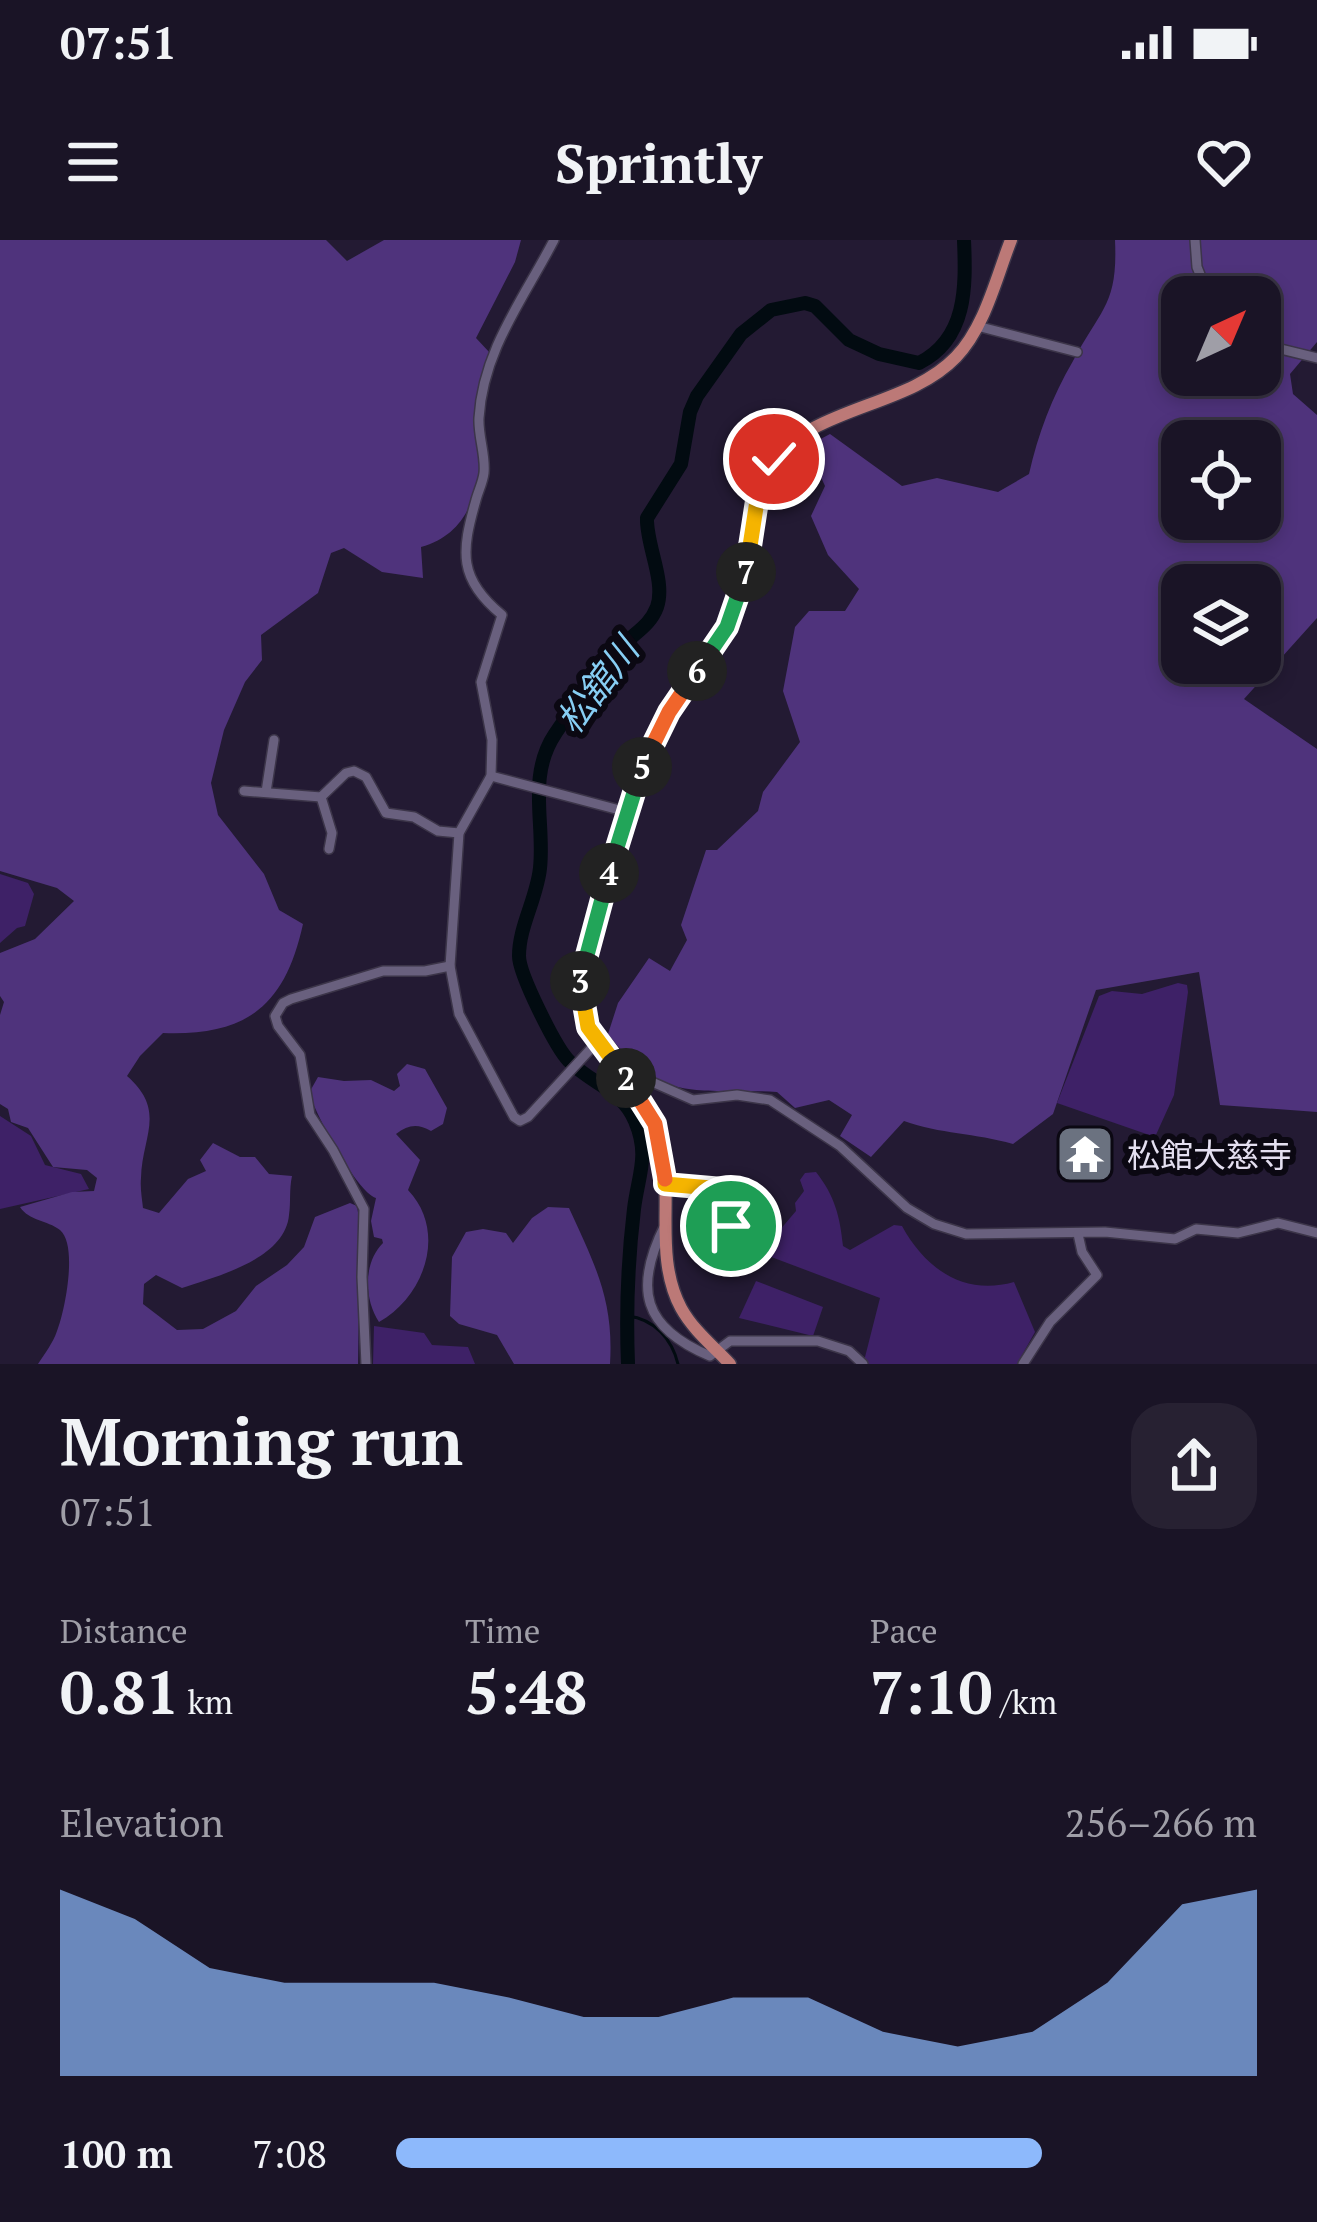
<!DOCTYPE html>
<html lang="en">
<head>
<meta charset="utf-8">
<style>
  :root { --surface:#1a1426; --page:#272132; --text:#f1f3f6; --muted:#9f9ea7; --line:#383343; --accent:#8db9fc }
  body { margin:0; font-family:"PT Serif","Noto Sans JP",serif; background:var(--page); color:var(--text); height:100vh; display:flex; flex-direction:column; font-size:45px; white-space:nowrap }
  * { box-sizing:border-box; margin:0 }
  p { font-size:39px; color:var(--muted) }
  .icon { flex:none; width:66px; height:66px; fill:none; stroke:currentColor; stroke-width:2; stroke-linecap:round; stroke-linejoin:round }
  .map { position:relative; height:1124px; overflow:hidden }
  .sheet { display:flex; flex-direction:column; background:var(--surface); flex:1 }
  .sheet>* { flex:none }
  .needle { width:78px; rotate:44deg }
  .controls { position:absolute; left:1161px; top:36px; display:grid; gap:24px }
  .controls a { display:grid; place-items:center; width:120px; height:120px; border-radius:24px; background:var(--surface); box-shadow:0 6px 18px #0003,0 0 0 3px var(--line); font-size:60px }
  .pin { position:absolute; display:grid; place-items:center; width:102px; height:102px; color:#fff; margin:-51px; border:6px solid #fff; border-radius:50%; box-shadow:0 3px 12px #0007 }
  .km { position:absolute; width:60px; height:60px; margin:-30px; border-radius:50%; background:#222; color:#fff; font-size:33px; line-height:60px; text-align:center }
  .round { display:grid; place-items:center; flex:none; width:126px; height:126px; border-radius:36px; background:var(--page) }
  .headline { display:flex; align-items:center; justify-content:space-between; height:204px; padding:0 60px }
  h1 { font-size:66px; font-weight:800; line-height:90px }
  .stats { display:grid; grid-template-columns:repeat(3,1fr); gap:18px; height:204px; padding:12px 60px }
  .stats div { display:grid; align-content:center }
  .stats b { font-size:60px; font-weight:800 }
  .stats small { font-size:33px; font-weight:400 }
  .stats p { font-size:33px }
  .chart { height:336px; padding:24px 60px }
  .chart p { display:flex; justify-content:space-between }
  .chart svg { width:100%; height:216px; margin-top:12px; fill:var(--accent); opacity:.7 }
  ul { padding:0 60px; list-style:none; font-size:39px }
  li { display:grid; grid-template-columns:192px 144px 1fr; align-items:center; height:90px }
  li i { height:30px; border-radius:15px; background:var(--accent) }
  .status { display:flex; justify-content:space-between; align-items:center; height:84px; padding:0 60px; background:var(--surface); direction:ltr }
  .status svg { height:33px; fill:currentColor }
  header { display:flex; justify-content:space-between; align-items:center; height:156px; padding:0 60px; background:var(--surface); font-size:54px; font-weight:800 }
  .map>svg:first-child { display:block }
</style>
</head>
<body>
<div class="status"><b>07:51</b><svg viewBox="0 0 49 12"><path d="M0 12V9h3v3zM5 12V6h3v6zM10 12V3h3v9zM15 12V0h3v12zM26 1h20v11H26zM47 4h2v5h-2z"/></svg></div>
<header><svg class="icon" aria-label="menu" viewBox="0 0 24 24"><path d="M4 6h16M4 12h16M4 18h16"/></svg>Sprintly<svg class="icon" aria-label="heart" viewBox="0 0 24 24"><path d="M12 20l-8-8c-3-5 5-10 8-4 3-6 11-1 8 4z"/></svg></header>
<div class="map">
<svg width="1317" height="1124" viewBox="0 0 1317 1124">
  <rect width="100%" height="100%" fill="#231a33"/>
  <g fill="#3e2167">
    <path d="M0 634 28 643 34 654 25 686 17 688 0 703Z"/>
    <path d="M1178 743 1187 745 1188 752 1174 855 1155 897 1057 863 1099 756 1112 751 1142 754Z"/>
    <path d="M0 876 31 896 45 925 81 934 89 949 0 969Z"/>
    <path d="M816 932C835 956 840 977 843 1006L850 1010 894 985 902 986C926 1030 965 1056 1014 1042L1035 1092 1017 1124H868L864 1121 880 1058 766 1015 773 998 796 971 795 963 804 951 800 940 805 933Z"/>
    <path d="M756 1041 823 1067 813 1096 739 1078Z"/>
    <path d="M374 1086 424 1093 432 1105 468 1107 475 1124H373Z"/>
  </g>
  <g fill="#4f337c" fill-rule="evenodd">
    <path d="M0 0H326L347 21 384 0H521L515 22 476 98 490 113C476 180 501 285 421 307L423 338 382 332 344 308 331 313 318 353 261 395 262 420 245 442 224 490 211 543 218 575 264 634 279 670 303 684C285 766 247 796 163 793L140 816 127 836C167 871 142 896 141 938 140 948 142 958 143 968L159 973 188 939 206 931 200 920 213 903 240 917H255L269 934 292 936C289 950 291 962 289 975 285 1019 218 1036 182 1048L156 1035 144 1044 143 1064 177 1090 203 1089 236 1071 256 1046 287 1025 304 1007 315 977 350 963 357 966 360 985 358 1124H38C45 1113 53 1103 57 1091 65 1071 78 1005 60 990 47 980 29 981 20 967L72 952 94 951 97 938 87 930 53 927 28 888 11 882 8 869 0 864V775L4 762 0 756V713L35 699 74 661 57 648 0 631Z"/>
    <path d="M1115 0H1317V102L1290 134 1293 154 1317 175V378L1244 459 1317 509V872L1220 865 1199 732 1096 750 1053 874 1013 904C975 893 940 894 904 881L871 917 840 896 852 875 829 860 795 868 777 852C696 847 664 866 608 794L618 763 649 718 670 731 687 700 681 685 706 610H717L758 571 763 552 800 502 783 451 795 387 809 371H845L859 349 828 315 811 276 825 246 812 218 815 202 830 194 902 246 937 238 998 252 1029 234C1038 194 1052 157 1073 121 1101 68 1118 65 1115 0ZM1182 57H1260V135H1182ZM1182 201H1260V279H1182ZM1182 345H1260V423H1182Z"/>
    <path d="M407 824 425 829 447 868 443 884 431 891C417 883 408 885 396 894L420 920 408 950C448 992 424 1057 379 1082 364 1059 363 1023 383 1003L382 999 374 997 371 981 376 958C357 952 316 875 309 853L318 837 344 841 371 840 394 851 400 846 397 834Z"/>
    <path d="M548 967 569 968C595 1025 614 1060 610 1124H514L497 1095 459 1084 450 1076 452 1017 466 992 483 989 506 993 513 1003 532 978Z"/>
  </g>
  <g fill="none" stroke-linecap="round" stroke-linejoin="round">
    <path stroke="#020b11" stroke-width="3" d="M628 1076C654 1079 672 1099 678 1124"/>
    <path stroke="#020b11" stroke-width="14" d="M628 1124C626 1074 628 1019 634 969 638 935 650 916 635 881 622 849 591 844 569 821 556 808 519 734 519 716 519 686 537 658 540 628 545 583 527 536 555 494 574 466 597 432 621 407 634 393 650 386 657 367 666 341 646 305 647 278L681 224 690 172 697 156 741 94 771 70 805 63 815 66 849 100 879 114 919 123C967 99 966 47 964 0"/>
    <defs>
      <g id="minor">
        <path d="M554 0C524 58 483 110 479 178 478 196 486 216 484 233 483 242 478 252 476 260 461 312 458 339 502 375L481 442 492 500 491 536 459 593 450 726 459 774 514 877 520 881 528 877 597 802"/>
        <path d="M1195 0 1197 27 1209 57"/>
        <path d="M977 86 1077 112"/>
        <path d="M1260 104 1317 118"/>
        <path d="M491 536 627 572"/>
        <path d="M244 551 321 557 346 533 354 531 366 537 386 573 414 577 438 591 459 593"/>
        <path d="M266 552 274 500"/>
        <path d="M321 557 332 593 329 609"/>
        <path d="M632 844 652 842 693 860 737 855 770 860 840 906 907 968 934 984 966 994 1105 992 1175 999 1196 989 1238 993 1278 983 1317 993"/>
        <path d="M665 944 734 950 731 987"/>
        <path d="M665 985C633 1049 643 1088 710 1116L730 1101H818L849 1111 863 1124"/>
        <path d="M366 1124 362 1037 364 969 333 910 310 875 300 815 278 786 275 776 283 763 291 759 383 731H425L450 726"/>
        <path d="M1023 1124 1050 1082 1097 1035 1082 1012 1078 994"/>
      </g>
      <path id="major" d="M730 1124C713 1106 693 1090 681 1068 651 1012 678 944 656 886 628 812 569 811 584 714L654 499 736 366C751 324 746 257 771 223 815 165 907 168 956 117 985 87 996 38 1011 0"/>
    </defs>
    <use href="#minor" stroke="#3c3549" stroke-width="12"/>
    <use href="#major" stroke="#3c3549" stroke-width="15"/>
    <use href="#minor" stroke="#69607e" stroke-width="9"/>
    <use href="#major" stroke="#bc7977" stroke-width="12"/>
  </g>
  <g fill="none" stroke-linecap="round" stroke-linejoin="round">
    <defs>
      <path id="split-1" d="M665 939V944L734 950 731 986"/>
      <path id="split-2" d="M626 838 655 884 665 939"/>
      <path id="split-3" d="M580 741 588 787 626 838"/>
      <path id="split-4" d="M580 741 609 633"/>
      <path id="split-5" d="M609 633 642 527"/>
      <path id="split-6" d="M642 527 669 472 697 431"/>
      <path id="split-7" d="M697 431 727 387 746 332"/>
      <path id="split-8" d="M746 332 759 248 774 219"/>
    </defs>
    <use href="#split-1" stroke="#fff" stroke-width="24"/>
    <use href="#split-2" stroke="#fff" stroke-width="24"/>
    <use href="#split-3" stroke="#fff" stroke-width="24"/>
    <use href="#split-4" stroke="#fff" stroke-width="24"/>
    <use href="#split-5" stroke="#fff" stroke-width="24"/>
    <use href="#split-6" stroke="#fff" stroke-width="24"/>
    <use href="#split-7" stroke="#fff" stroke-width="24"/>
    <use href="#split-8" stroke="#fff" stroke-width="24"/>
    <use href="#split-1" stroke="#f5b400" stroke-width="15"/>
    <use href="#split-2" stroke="#f0652b" stroke-width="15"/>
    <use href="#split-3" stroke="#f5b400" stroke-width="15"/>
    <use href="#split-4" stroke="#22a559" stroke-width="15"/>
    <use href="#split-5" stroke="#22a559" stroke-width="15"/>
    <use href="#split-6" stroke="#f0652b" stroke-width="15"/>
    <use href="#split-7" stroke="#22a559" stroke-width="15"/>
    <use href="#split-8" stroke="#f5b400" stroke-width="15"/>
  </g>
  <defs>
    <symbol id="temple-square" viewBox="-11 -11 22 22"><rect x="-9" y="-9" width="18" height="18" rx="4" fill="#6b7280" stroke="#0b0812"/><path d="M0-6L5-2H3V0L6.5 2.5H4V6H1.5V3h-3V6H-4V2.5H-6.5L-3 0V-2H-5Z" fill="#fff"/></symbol>
  </defs>
  <g fill-rule="evenodd">
    <use href="#temple-square" x="1052" y="881" width="66" height="66"/>
  </g>
  <g text-anchor="middle" dominant-baseline="central" stroke-width="12" stroke-linejoin="round" paint-order="stroke">
    <g font-size="33" fill="#e4dff0" stroke="#0b0812" text-anchor="start">
      <text x="1127" y="914">松館大慈寺</text>
    </g>
    <g font-size="36" font-style="italic" fill="#87cef4" stroke="#0b0812">
      <text transform="translate(597 445) rotate(-53)">松舘川</text>
    </g>
  </g>
</svg>
<div class="controls">
<a><svg class="needle" viewBox="-14 -14 28 28"><path d="M0-13l5 13h-10z" fill="#e53935"/><path d="M0 13l5-13h-10z" fill="#9f9ea7"/></svg></a>
<a><svg class="icon" aria-label="locate" viewBox="0 0 24 24"><circle cx="12" cy="12" r="6"/><path d="M12 2v4M12 18v4M2 12h4M18 12h4"/></svg></a>
<a><svg class="icon" aria-label="layers" viewBox="0 0 24 24"><path d="M12 4l9 5-9 5-9-5zM3 14l9 5 9-5"/></svg></a>
</div>
<div class="pin" style="left:731px;top:986px;background:#1e9e55"><svg class="icon" aria-label="arrive" viewBox="0 0 24 24"><path d="M6 21V4h12l-3 4 3 4H6"/></svg></div>
<div class="pin" style="left:774px;top:219px;background:#d93025"><svg class="icon" aria-label="check" viewBox="0 0 24 24"><path d="M5 12l5 5 9-10"/></svg></div>
<b class="km" style="left:626px;top:838px">2</b>
<b class="km" style="left:580px;top:741px">3</b>
<b class="km" style="left:609px;top:633px">4</b>
<b class="km" style="left:642px;top:527px">5</b>
<b class="km" style="left:697px;top:431px">6</b>
<b class="km" style="left:746px;top:332px">7</b>
</div>
<section class="sheet">
<div class="headline"><div><h1>Morning run</h1><p>07:51</p></div><a class="round"><svg class="icon" aria-label="share" viewBox="0 0 24 24"><path d="M12 15V3M7 8l5-5 5 5M5 13v7h14v-7"/></svg></a></div>
<div class="stats">
<div><p>Distance</p><b>0.81<small> km</small></b></div>
<div><p>Time</p><b>5:48</b></div>
<div><p>Pace</p><b>7:10<small> /km</small></b></div>
</div>
<div class="chart"><p><span>Elevation</span>256–266 m</p>
<svg viewBox="0 0 160 44" preserveAspectRatio="none"><path d="M0 44V6L10 12L20 22L30 25L40 25L50 25L60 28L70 32L80 32L90 28L100 28L110 35L120 38L130 35L140 25L150 9L160 6V44z"/></svg>
</div>
<ul>
<li><b>100 m</b>7:08<i style="width:75%"></i></li>
</ul>
</section>
</body>
</html>
